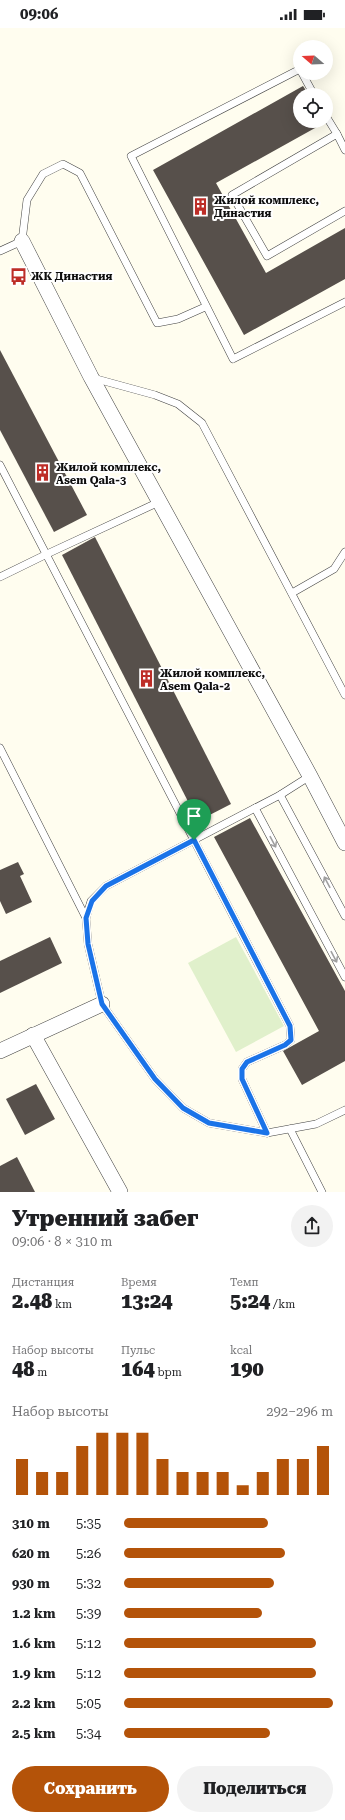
<!DOCTYPE html>
<html lang="ru">
<head>
<meta charset="utf-8">
<style>
  :root { --surface:#fff; --page:#f2f2f2; --text:#202124; --muted:#757577; --accent:#b45309 }
  body { margin:0; font-family:"Roboto Serif",serif; background:var(--page); color:var(--text); height:100vh; display:flex; flex-direction:column; font-size:15px; white-space:nowrap }
  * { box-sizing:border-box; margin:0 }
  p { font-size:13px; color:var(--muted) }
  .icon { flex:none; width:22px; height:22px; fill:none; stroke:currentColor; stroke-width:2; stroke-linecap:round; stroke-linejoin:round }
  .map { position:relative; height:1164px; overflow:hidden }
  .sheet { display:flex; flex-direction:column; background:var(--surface); flex:1 }
  .sheet>* { flex:none }
  .needle { width:26px; rotate:289deg }
  .buttons { position:absolute; left:293px; top:12px; display:grid; gap:8px }
  .buttons a { display:grid; place-items:center; width:40px; height:40px; border-radius:50%; background:var(--surface); box-shadow:0 4px 16px #0002; font-size:20px }
  .pin { position:absolute; display:grid; place-items:center; width:34px; height:34px; color:#fff; margin:-41px -17px; border-radius:50% 50% 50% 0; rotate:-45deg; box-shadow:0 0 4px #0007 }
  .pin .icon { rotate:45deg }
  .round { display:grid; place-items:center; flex:none; width:42px; height:42px; border-radius:21px; background:var(--page) }
  .headline { display:flex; align-items:center; justify-content:space-between; height:68px; padding:0 12px }
  h1 { font-size:22px; font-weight:800; line-height:30px }
  .figures { display:grid; grid-template-columns:repeat(3,1fr); gap:6px; height:68px; padding:4px 12px }
  .figures div { display:grid; align-content:center }
  .figures b { font-size:20px; font-weight:800 }
  .figures small { font-size:11px; font-weight:400 }
  .figures p { font-size:11px }
  .chart { height:112px; padding:8px 12px }
  .chart p { display:flex; justify-content:space-between }
  .chart svg { width:100%; height:72px; margin-top:4px; stroke:var(--accent); stroke-width:6 }
  .primary-button { display:flex; gap:8px; margin-top:auto; padding:8px 12px }
  .primary-button a { flex:1; height:46px; border-radius:24px; background:var(--accent); color:#fff; font-size:16px; font-weight:800; line-height:46px; text-align:center }
  .primary-button a+a { background:var(--page); color:var(--text) }
  ul { padding:0 12px; list-style:none; font-size:13px }
  li { display:grid; grid-template-columns:64px 48px 1fr; align-items:center; height:30px }
  li i { height:10px; border-radius:5px; background:var(--accent) }
  .status { display:flex; justify-content:space-between; align-items:center; height:28px; padding:0 20px; background:var(--surface); direction:ltr }
  .status svg { height:11px; fill:currentColor }
  .map>svg:first-child { display:block }
</style>
</head>
<body>
<div class="status"><b>09:06</b><svg viewBox="0 0 49 12"><path d="M0 12V9h3v3zM5 12V6h3v6zM10 12V3h3v9zM15 12V0h3v12zM26 1h20v11H26zM47 4h2v5h-2z"/></svg></div>
<div class="map">
<svg width="345" height="1164" viewBox="0 0 345 1164">
  <rect width="100%" height="100%" fill="#fffdef"/>
  <path fill="#e0f0cb" d="M236 909 284 998 236 1024 188 935Z"/>
  <g fill="#57504b">
    <path d="M303 58 309 67H300V93H323L324 95 216 155 266 245 345 200V251L244 307 153 142Z"/>
    <path d="M0 322 87 487 54 504 0 402Z"/>
    <path d="M95 509 231 776 198 793 62 527Z"/>
    <path d="M250 790 345 963V1033L302 1057 283 1023 319 1003 214 809Z"/>
    <path d="M18 834 24 846 20 848 32 874 6 886 0 873V842Z"/>
    <path d="M50 909 62 935 0 965V933Z"/>
    <path d="M36 1056 55 1091 25 1107 6 1071Z"/>
    <path d="M17 1129 35 1164H0V1138Z"/>
  </g>
  <g fill="none" stroke-linecap="round" stroke-linejoin="round">
    <defs>
      <g id="lane">
        <path d="M300 41 131 128 233 331 345 274"/>
        <path d="M302 45 314 67"/>
        <path d="M326 88 337 106"/>
        <path d="M345 122 337 106 232 167 267 228 345 183"/>
        <path d="M0 223 22 213 27 172 43 146 63 136 80 145 157 295 178 291 205 279"/>
        <path d="M93 350 155 367 178 376 202 395 345 667"/>
        <path d="M0 437 290 998 291 1012 285 1017 247 1034 242 1041V1051L267 1105"/>
        <path d="M0 549 47 526 159 474"/>
        <path d="M292 565 334 541 345 524"/>
        <path d="M0 720 86 890"/>
        <path d="M310 748 280 767 106 858 91 873 86 890 88 916 102 976 155 1051 183 1080 209 1095 267 1105 316 1096 345 1082"/>
        <path d="M280 767 345 888"/>
        <path d="M255 780 345 949"/>
        <path d="M290 1101 322 1164"/>
      </g>
      <g id="street">
        <path d="M22 213 91 349 310 748 345 815"/>
        <path d="M33 1007 120 1164"/>
        <path d="M0 1023 102 976"/>
      </g>
    </defs>
    <use href="#lane" stroke="#414141" stroke-width="8"/>
    <use href="#street" stroke="#414141" stroke-width="16"/>
    <use href="#lane" stroke="#fff" stroke-width="7"/>
    <use href="#street" stroke="#fff" stroke-width="15"/>
  </g>
  <defs><path id="oneway-shaft" d="M-6 0H5M1.5-3L5.5 0L1.5 3" fill="none" stroke-width="1.6" stroke-linecap="round" stroke-linejoin="round"/></defs>
  <g stroke="#9f9f9f">
    <use href="#oneway-shaft" transform="translate(273 814) rotate(62)"/>
    <use href="#oneway-shaft" transform="translate(327 854) rotate(-118)"/>
    <use href="#oneway-shaft" transform="translate(334 929) rotate(62)"/>
  </g>
  <g fill="none" stroke-linecap="round" stroke-linejoin="round">
    <defs>
      <path id="route" d="M194 812 290 998 291 1012 285 1017 247 1034 242 1041V1051L267 1105 209 1095 183 1080 155 1051 102 976 88 916 86 890 92 873 106 858Z"/>
    </defs>
    <use href="#route" stroke="#fff" stroke-width="8"/>
    <use href="#route" stroke="#1a73e8" stroke-width="5"/>
  </g>
  <defs>
    <symbol id="building-bare" viewBox="-9 -9 18 18"><path d="M-4-6H4V6H1V3H-1V6H-4ZM-2.5-4.3h1.7v1.8h-1.7ZM.8-4.3h1.7v1.8H.8ZM-2.5-1h1.7V.8h-1.7ZM.8-1h1.7V.8H.8Z" fill="#bd2d27" stroke="#fff" stroke-width="2.5" paint-order="stroke"/></symbol>
    <symbol id="bus-bare" viewBox="-9 -9 18 18"><path d="M-5-6H5V4H4V6H2V4H-2V6H-4V4H-5ZM-3.5-4V0h7V-4ZM-3.5 1.2v1.5H-2V1.2ZM2 1.2v1.5H3.5V1.2Z" fill="#bd2d27" stroke="#fff" stroke-width="2.5" paint-order="stroke"/></symbol>
  </defs>
  <g fill-rule="evenodd">
    <use href="#building-bare" x="188" y="166" width="25" height="25"/>
    <use href="#bus-bare" x="6" y="236" width="25" height="25"/>
    <use href="#building-bare" x="30" y="432" width="25" height="25"/>
    <use href="#building-bare" x="134" y="638" width="25" height="25"/>
  </g>
  <g text-anchor="middle" dominant-baseline="central" stroke-width="4" stroke-linejoin="round" paint-order="stroke">
    <g font-size="11" font-weight="bold" fill="#0e0e0e" stroke="#fff" text-anchor="start">
      <text x="214" y="172">Жилой комплекс,<tspan x="214" dy="13">Династия</tspan></text>
      <text x="31" y="248">ЖК Династия</text>
      <text x="56" y="439">Жилой комплекс,<tspan x="56" dy="13">Asem Qala-3</tspan></text>
      <text x="160" y="645">Жилой комплекс,<tspan x="160" dy="13">Asem Qala-2</tspan></text>
    </g>
  </g>
</svg>
<div class="buttons">
<a><svg class="needle" viewBox="-14 -14 28 28"><path d="M0-13l5 13h-10z" fill="#e53935"/><path d="M0 13l5-13h-10z" fill="#757577"/></svg></a>
<a><svg class="icon" aria-label="locate" viewBox="0 0 24 24"><circle cx="12" cy="12" r="6"/><path d="M12 2v4M12 18v4M2 12h4M18 12h4"/></svg></a>
</div>
<div class="pin" style="left:194px;top:812px;background:#1e9e55"><svg class="icon" aria-label="arrive" viewBox="0 0 24 24"><path d="M6 21V4h12l-3 4 3 4H6"/></svg></div>
</div>
<section class="sheet">
<div class="headline"><div><h1>Утренний забег</h1><p>09:06 · 8 × 310 m</p></div><a class="round"><svg class="icon" aria-label="share" viewBox="0 0 24 24"><path d="M12 15V3M7 8l5-5 5 5M5 13v7h14v-7"/></svg></a></div>
<div class="figures">
<div><p>Дистанция</p><b>2.48<small> km</small></b></div>
<div><p>Время</p><b>13:24</b></div>
<div><p>Темп</p><b>5:24<small> /km</small></b></div>
</div>
<div class="figures">
<div><p>Набор высоты</p><b>48<small> m</small></b></div>
<div><p>Пульс</p><b>164<small> bpm</small></b></div>
<div><p>kcal</p><b>190</b></div>
</div>
<div class="chart"><p><span>Набор высоты</span>292–296 m</p>
<svg viewBox="0 0 160 44" preserveAspectRatio="none"><path d="M5 44V22M15 44V30M25 44V30M35 44V14M45 44V6M55 44V6M65 44V6M75 44V22M85 44V30M95 44V30M105 44V30M115 44V38M125 44V30M135 44V22M145 44V22M155 44V14"/></svg>
</div>
<ul>
<li><b>310 m</b>5:35<i style="width:69%"></i></li>
<li><b>620 m</b>5:26<i style="width:77%"></i></li>
<li><b>930 m</b>5:32<i style="width:72%"></i></li>
<li><b>1.2 km</b>5:39<i style="width:66%"></i></li>
<li><b>1.6 km</b>5:12<i style="width:92%"></i></li>
<li><b>1.9 km</b>5:12<i style="width:92%"></i></li>
<li><b>2.2 km</b>5:05<i style="width:100%"></i></li>
<li><b>2.5 km</b>5:34<i style="width:70%"></i></li>
</ul>
<div class="primary-button"><a>Сохранить</a><a>Поделиться</a></div>
</section>
</body>
</html>
